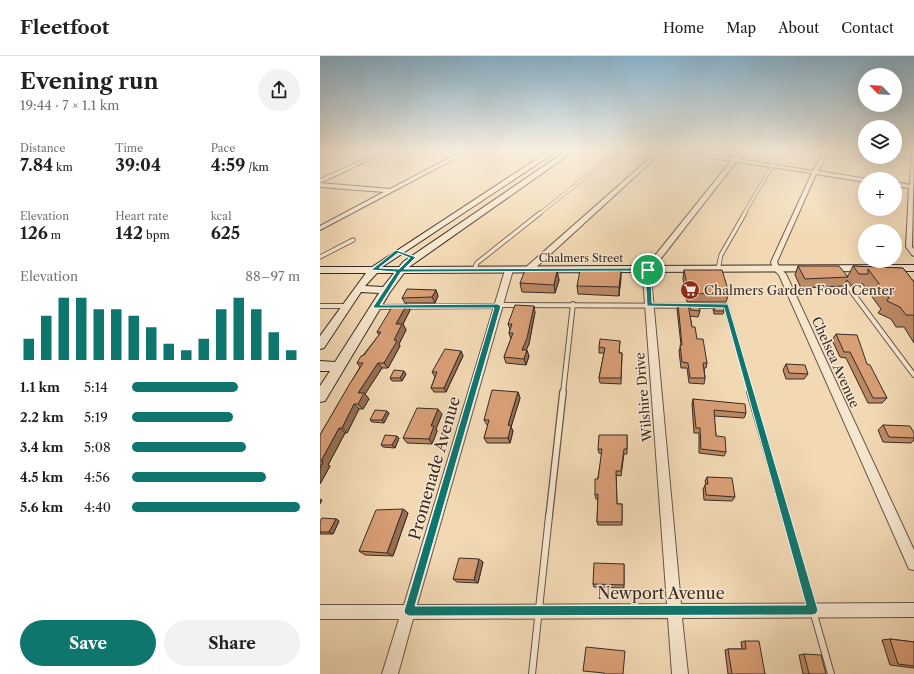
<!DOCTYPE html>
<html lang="en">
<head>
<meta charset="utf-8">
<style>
  :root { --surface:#fff; --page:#f2f2f2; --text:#202124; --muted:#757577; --line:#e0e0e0; --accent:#0f766e }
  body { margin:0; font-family:"Libre Caslon Text",serif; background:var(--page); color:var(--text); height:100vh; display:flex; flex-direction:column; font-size:15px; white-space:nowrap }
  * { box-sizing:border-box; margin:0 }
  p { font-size:13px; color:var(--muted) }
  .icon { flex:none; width:22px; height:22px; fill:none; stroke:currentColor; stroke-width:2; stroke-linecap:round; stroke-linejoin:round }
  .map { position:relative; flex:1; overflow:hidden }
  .drawer { display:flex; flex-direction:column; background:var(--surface); width:320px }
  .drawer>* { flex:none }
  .needle { width:26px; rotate:295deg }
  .tools { position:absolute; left:538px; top:12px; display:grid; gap:8px }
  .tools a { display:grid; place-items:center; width:44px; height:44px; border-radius:50%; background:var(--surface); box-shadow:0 4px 16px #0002; font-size:20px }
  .pin { position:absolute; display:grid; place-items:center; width:34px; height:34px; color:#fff; margin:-17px; border:2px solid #fff; border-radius:50%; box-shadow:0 1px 4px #0007 }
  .round { display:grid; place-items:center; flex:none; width:42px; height:42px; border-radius:21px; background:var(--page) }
  .summary { display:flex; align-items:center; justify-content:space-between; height:68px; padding:0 20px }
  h1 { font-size:22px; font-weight:800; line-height:30px }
  .stats { display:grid; grid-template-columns:repeat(3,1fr); gap:6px; height:68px; padding:4px 20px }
  .stats div { display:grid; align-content:center }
  .stats b { font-size:17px; font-weight:800 }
  .stats small { font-size:11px; font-weight:400 }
  .stats p { font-size:11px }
  .chart { height:112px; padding:8px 20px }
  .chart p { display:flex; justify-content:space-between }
  .chart svg { width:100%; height:72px; margin-top:4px; stroke:var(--accent); stroke-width:6 }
  .button { display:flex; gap:8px; margin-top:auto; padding:8px 20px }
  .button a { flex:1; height:46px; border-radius:24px; background:var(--accent); color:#fff; font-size:16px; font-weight:800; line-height:46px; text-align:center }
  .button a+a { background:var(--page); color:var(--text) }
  ul { padding:0 20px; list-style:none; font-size:13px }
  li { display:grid; grid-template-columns:64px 48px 1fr; align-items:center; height:30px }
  li i { height:10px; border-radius:5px; background:var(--accent) }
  header { display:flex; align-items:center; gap:24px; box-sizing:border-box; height:56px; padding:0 20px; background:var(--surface); border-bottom:1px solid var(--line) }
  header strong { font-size:19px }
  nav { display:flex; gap:22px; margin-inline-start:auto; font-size:14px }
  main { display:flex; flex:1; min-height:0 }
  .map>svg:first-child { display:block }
</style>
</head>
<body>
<header>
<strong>Fleetfoot</strong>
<nav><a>Home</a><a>Map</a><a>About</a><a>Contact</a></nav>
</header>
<main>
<section class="drawer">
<div class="summary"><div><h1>Evening run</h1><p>19:44 · 7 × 1.1 km</p></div><a class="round"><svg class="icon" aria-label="share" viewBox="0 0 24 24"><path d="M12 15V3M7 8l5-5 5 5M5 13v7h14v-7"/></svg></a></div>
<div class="stats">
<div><p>Distance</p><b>7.84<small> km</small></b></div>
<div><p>Time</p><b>39:04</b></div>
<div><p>Pace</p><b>4:59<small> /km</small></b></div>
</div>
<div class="stats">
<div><p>Elevation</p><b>126<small> m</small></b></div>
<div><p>Heart rate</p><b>142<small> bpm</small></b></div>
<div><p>kcal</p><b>625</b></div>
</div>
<div class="chart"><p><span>Elevation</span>88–97 m</p>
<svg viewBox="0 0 160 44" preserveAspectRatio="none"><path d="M5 44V31M15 44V17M25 44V6M35 44V6M45 44V13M55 44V13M65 44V17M75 44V24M85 44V34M95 44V38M105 44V31M115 44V13M125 44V6M135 44V13M145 44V27M155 44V38"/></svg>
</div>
<ul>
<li><b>1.1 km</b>5:14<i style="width:63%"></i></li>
<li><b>2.2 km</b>5:19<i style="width:60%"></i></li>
<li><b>3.4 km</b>5:08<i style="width:68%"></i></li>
<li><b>4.5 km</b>4:56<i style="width:80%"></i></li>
<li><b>5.6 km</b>4:40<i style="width:100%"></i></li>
</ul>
<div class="button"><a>Save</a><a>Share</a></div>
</section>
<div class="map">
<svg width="594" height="618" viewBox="0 0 594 618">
  <rect width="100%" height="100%" fill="#f2d9b4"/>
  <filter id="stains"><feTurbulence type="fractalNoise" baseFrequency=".005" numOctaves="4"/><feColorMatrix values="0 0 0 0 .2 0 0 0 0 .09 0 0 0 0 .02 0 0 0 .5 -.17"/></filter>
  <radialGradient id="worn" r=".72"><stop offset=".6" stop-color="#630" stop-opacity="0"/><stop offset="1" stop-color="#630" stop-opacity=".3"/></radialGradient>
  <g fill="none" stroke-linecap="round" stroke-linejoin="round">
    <defs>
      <g id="lane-far4">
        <path d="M0 105 23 95"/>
        <path d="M219 158 299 95"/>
        <path d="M424 158 452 110 466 95"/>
      </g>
      <g id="lane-far3">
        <path d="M0 201 33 184"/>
        <path d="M398 213 401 199 425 157"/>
        <path d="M154 214 157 207 220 157"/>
        <path d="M522 223 533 237"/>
      </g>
      <g id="lane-far2">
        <path d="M532 236 594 319"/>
        <path d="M178 249 406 250 431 337"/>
        <path d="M0 250H26"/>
        <path d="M56 251 178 250"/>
        <path d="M243 337 253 248"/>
      </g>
      <g id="lane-far1">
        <path d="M430 336 466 461"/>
        <path d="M229 461 243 336"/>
      </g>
      <g id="lane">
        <path d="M466 460 511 618"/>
        <path d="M212 618 229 460"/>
      </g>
      <g id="street">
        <path d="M62 95H68L0 127V123Z"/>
        <path d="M143 95H149L0 174V170L64 136 0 131V127L70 133Z"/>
        <path d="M338 95H343L211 216H205V212Z"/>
        <path d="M353 95H366L414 102 421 95H426L419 103 493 115 505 95H509L498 115 547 123H545V126L496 118 457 206 460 212 466 218 594 494V514L589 513 459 219 453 213 451 206 492 117 416 106 332 214 331 221 361 548 594 547V561L362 562 368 618H352L348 562 93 563 78 618H62L79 563H0V549H84L185 214 189 212 193 214 97 549 347 548 323 221 325 212 411 105Z"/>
        <path d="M592 95H594L592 191 594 193V200L592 199 586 191 589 132 575 130V126L590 129Z"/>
      </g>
      <path id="secondary" d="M229 95H237L62 211H79L83 206 246 95H254L89 211 594 209V215L84 217 70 236 5 345 0 346V330L10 315H0V305L15 306 59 237 41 236 4 292 0 293V280L46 217H0V211H52ZM57 217H74L63 231 45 230Z"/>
    </defs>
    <use href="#lane-far4" stroke="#66564a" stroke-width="3.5"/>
    <use href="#lane-far3" stroke="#66564a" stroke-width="5"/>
    <use href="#lane-far2" stroke="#66564a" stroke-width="6"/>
    <use href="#lane-far1" stroke="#66564a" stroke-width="8"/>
    <use href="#lane" stroke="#66564a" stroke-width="8"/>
    <use href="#street" stroke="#66564a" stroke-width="2"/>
    <use href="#secondary" stroke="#372b26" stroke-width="2"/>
    <use href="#lane-far4" stroke="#f7e6ce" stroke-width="2.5"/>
    <use href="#lane-far3" stroke="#f7e6ce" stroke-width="3.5"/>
    <use href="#lane-far2" stroke="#f7e6ce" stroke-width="4"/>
    <use href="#lane-far1" stroke="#f7e6ce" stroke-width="5.5"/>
    <use href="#lane" stroke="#f7e6ce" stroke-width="6"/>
    <use href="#street" fill="#f7e6ce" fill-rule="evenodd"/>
    <use href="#secondary" fill="#f7e6ce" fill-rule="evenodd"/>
  </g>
  <g fill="#bb8965" stroke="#372b26">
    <path d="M478 210 528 220 533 210 583 212 594 226V287L584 271H576L571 263 558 257 561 253 542 227 541 230H532L527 224 524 230 481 232 475 219Z"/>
    <path d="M364 214 409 237 406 246H367L363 222Z"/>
    <path d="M237 215 239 224 235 237 202 236 200 227Z"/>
    <path d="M301 215 299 240 258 238 257 230Z"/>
    <path d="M116 234 118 240 115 247H85L82 242Z"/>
    <path d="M87 248 90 254 83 268 86 274 79 288 80 290 68 312H62L45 338 49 343 43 353H39L27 377H25L8 409 10 410 0 428V379L40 311 37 307 59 279 57 276 77 251Z"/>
    <path d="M358 248 368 253 369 248 380 255 378 261 370 260 372 271 387 307 386 312H384L385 322 384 328 369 327 367 312H361L359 295 361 289 357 253Z"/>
    <path d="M394 251 404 255 403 258H394L393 253Z"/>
    <path d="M215 256 209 288 206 294 209 300 206 309 186 307 184 301 191 283 189 277 190 273 188 268Z"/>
    <path d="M516 278 547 308 567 342 562 347H548L526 302 520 301 512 284Z"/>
    <path d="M300 285 299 297H302L301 328 280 327 279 322 284 297H279V291Z"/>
    <path d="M141 295 143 300 126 336H114L111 332 115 321 112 316Z"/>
    <path d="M466 308 488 318 484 323H466L463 314Z"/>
    <path d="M86 318 82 325H72L70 322Z"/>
    <path d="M198 336 200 342 191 371 193 375 190 387H167L164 382 168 369H167L164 364Z"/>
    <path d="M373 343 426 357 424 362 394 360 396 380 406 396 404 400 379 397V377H374L372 348Z"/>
    <path d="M69 357 64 367 52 366 50 364Z"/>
    <path d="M122 358 116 373 117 375 112 388 87 387 83 382Z"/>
    <path d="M563 369 594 377V384L591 387 563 386 558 374Z"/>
    <path d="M307 379V398H304L301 420 296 419 297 448H302V469H278L277 466 278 443H276L275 439 282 398 279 397 278 393Z"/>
    <path d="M79 382 75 392 63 391 61 389Z"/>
    <path d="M387 421 415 441 412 445 384 444 383 433 386 428 385 425Z"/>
    <path d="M83 453 88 457 73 500 45 499 39 495Z"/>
    <path d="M16 463 19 465 13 478H0V465Z"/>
    <path d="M163 506 158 527 137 526 133 523Z"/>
    <path d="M304 508V532L274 531 273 528Z"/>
    <path d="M570 583 594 586V612L570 609 562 584Z"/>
    <path d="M425 585 445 618H408L405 594 408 593H422L421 586Z"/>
    <path d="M484 598 506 618H483L479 599Z"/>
  </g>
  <g fill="#986f53" stroke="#372b26">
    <path d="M237 215 239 224 235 237 234 229Z"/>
    <path d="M301 215V223L299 240V231Z"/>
    <path d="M116 234 118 240 115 247 112 241Z"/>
    <path d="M87 248 90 254 83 268 86 274 79 288 80 290 68 312 64 307 76 268Z"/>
    <path d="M214 250 215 256 209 288 204 299 202 294Z"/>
    <path d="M207 294 209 300 206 309 204 303Z"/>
    <path d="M141 295 143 300 126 336 124 332Z"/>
    <path d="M58 307 62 312 45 338 49 343 43 353 38 348V337Z"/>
    <path d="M84 315 86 318 82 325 80 322Z"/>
    <path d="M198 336 200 342 191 371 193 375 190 387 188 382V369Z"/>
    <path d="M34 348 39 353 27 377 22 372Z"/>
    <path d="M118 353 122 358 116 373 117 375 112 388 109 383 111 370Z"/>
    <path d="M67 355 69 357 64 367 62 364Z"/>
    <path d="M19 372 25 377 8 409 10 410 0 428V412L1 405Z"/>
    <path d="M77 380 79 382 75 392 72 389Z"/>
    <path d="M0 443 2 444 0 448Z"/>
    <path d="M83 453 88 457 73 500 67 497Z"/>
    <path d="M16 463 19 465 13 478 9 476Z"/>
    <path d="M159 503 163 506 158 527 154 524Z"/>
  </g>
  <g fill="#d99f76" stroke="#372b26">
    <path d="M478 210H519L528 221 485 223Z"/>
    <path d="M533 210 583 212 594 226V260L593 259H586L580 251 567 245 569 241 548 213V218H539Z"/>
    <path d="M205 214 237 215 234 229 200 227Z"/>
    <path d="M260 214 301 215 299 231 257 230Z"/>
    <path d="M364 214H402L409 237 369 238Z"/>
    <path d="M87 233 116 234 112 241 82 242Z"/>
    <path d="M87 248 76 268H82L74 284 77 285 64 307H58L38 337H44L38 348H34L22 372H19L1 405H3L0 412V379L29 329 43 307H37L41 300 44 299 61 276H57L72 251H77L78 249Z"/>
    <path d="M358 248H368L372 271H375L377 283H383L387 307H383L385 322H370L368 307 362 306 360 289H362Z"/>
    <path d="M369 248H379L380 255 371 254Z"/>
    <path d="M195 249 214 250 207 282 202 294H207L204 303 184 301 193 277H189L192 268H188Z"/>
    <path d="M394 251H403L404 255H395Z"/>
    <path d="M516 278 537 279 547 308 550 309 567 342H553L530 296H524Z"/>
    <path d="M280 283 300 285 299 297H302L301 322H279L285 292 279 291Z"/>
    <path d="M125 293 141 295 124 332H111L117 316H112Z"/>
    <path d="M466 308 485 309 488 318 469 317Z"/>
    <path d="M74 314 84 315 80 322H70Z"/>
    <path d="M172 334 198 336 188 369 191 370 188 382H164L169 364H164Z"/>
    <path d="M373 343 425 348 426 357 394 354 396 380 405 381 406 396 381 393 380 372H376Z"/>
    <path d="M97 352 118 353 111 370H114L109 383 83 382Z"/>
    <path d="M55 354 67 355 62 364H50Z"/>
    <path d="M563 369 590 370 594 377V382L569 381Z"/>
    <path d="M65 379 77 380 72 389H61Z"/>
    <path d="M279 379H307V393H304L301 415H296L297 448H302V466H277L278 438 275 439V423H278L282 393H278Z"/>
    <path d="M387 421 412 422 415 441 386 439 385 428H388Z"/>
    <path d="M83 453 67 497 39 495 56 454Z"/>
    <path d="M2 462 16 463 9 476H0V465Z"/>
    <path d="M139 502 159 503 154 524 133 523Z"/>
    <path d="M274 507 304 508V529L273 528Z"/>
    <path d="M570 583 594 586V610L578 608Z"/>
    <path d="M425 585H439L445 618H412L408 593H426Z"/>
    <path d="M266 591 305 595 303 618H284V617L263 615Z"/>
    <path d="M484 598 501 599 506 618H489Z"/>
  </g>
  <linearGradient id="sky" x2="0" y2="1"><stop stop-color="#89b6d2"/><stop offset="0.52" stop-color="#f9eedd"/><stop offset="1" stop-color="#f9eedd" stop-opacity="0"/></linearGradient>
  <rect width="594" height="182" fill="url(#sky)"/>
  <path fill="#0f766e" stroke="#fff" fill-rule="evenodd" d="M76 194 96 201 84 213 328 212 331 214 332 247 408 248 498 554 496 558 493 559 89 560 85 558 84 555 174 252H54L53 251 76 216 51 214ZM78 197 90 202 79 213 59 212ZM325 215 327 250 404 252 486 549 95 550 181 250 178 248 60 249 81 216Z"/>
  <defs>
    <symbol id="supermarket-disc" viewBox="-11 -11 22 22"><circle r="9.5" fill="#8f2418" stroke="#f7e6ce"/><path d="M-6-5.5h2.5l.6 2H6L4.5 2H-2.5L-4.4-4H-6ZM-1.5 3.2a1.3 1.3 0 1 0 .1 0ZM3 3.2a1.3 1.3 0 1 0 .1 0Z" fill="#fff"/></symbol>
  </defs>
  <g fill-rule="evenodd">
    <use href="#supermarket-disc" x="359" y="223" width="22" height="22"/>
  </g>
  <g text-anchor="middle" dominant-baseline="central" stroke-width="3" stroke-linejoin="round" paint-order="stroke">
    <g font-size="11" fill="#372b26" stroke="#f7e6ce">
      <text x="261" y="202">Chalmers Street</text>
    </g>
    <g font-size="13" fill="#372b26" stroke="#f7e6ce" text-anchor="start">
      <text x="384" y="234">Chalmers Garden Food Center</text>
    </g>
    <g font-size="13" fill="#372b26" stroke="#f7e6ce">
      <text transform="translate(516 306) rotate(66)">Chelsea Avenue</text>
      <text transform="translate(323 341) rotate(-95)">Wilshire Drive</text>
    </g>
    <g font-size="16" fill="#372b26" stroke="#f7e6ce">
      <text transform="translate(114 412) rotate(-74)">Promenade Avenue</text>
      <text x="341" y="537">Newport Avenue</text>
    </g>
  </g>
  <rect width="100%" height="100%" filter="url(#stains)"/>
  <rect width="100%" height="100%" fill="url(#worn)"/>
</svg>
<div class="tools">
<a><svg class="needle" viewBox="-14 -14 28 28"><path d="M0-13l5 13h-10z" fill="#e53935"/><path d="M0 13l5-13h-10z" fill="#757577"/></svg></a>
<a><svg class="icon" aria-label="layers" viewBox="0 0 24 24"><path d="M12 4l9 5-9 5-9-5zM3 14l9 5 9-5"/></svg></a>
<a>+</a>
<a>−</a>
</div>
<div class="pin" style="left:328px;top:214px;background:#1e9e55"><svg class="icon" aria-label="arrive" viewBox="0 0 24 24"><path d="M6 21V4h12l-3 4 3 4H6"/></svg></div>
</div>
</main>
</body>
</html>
